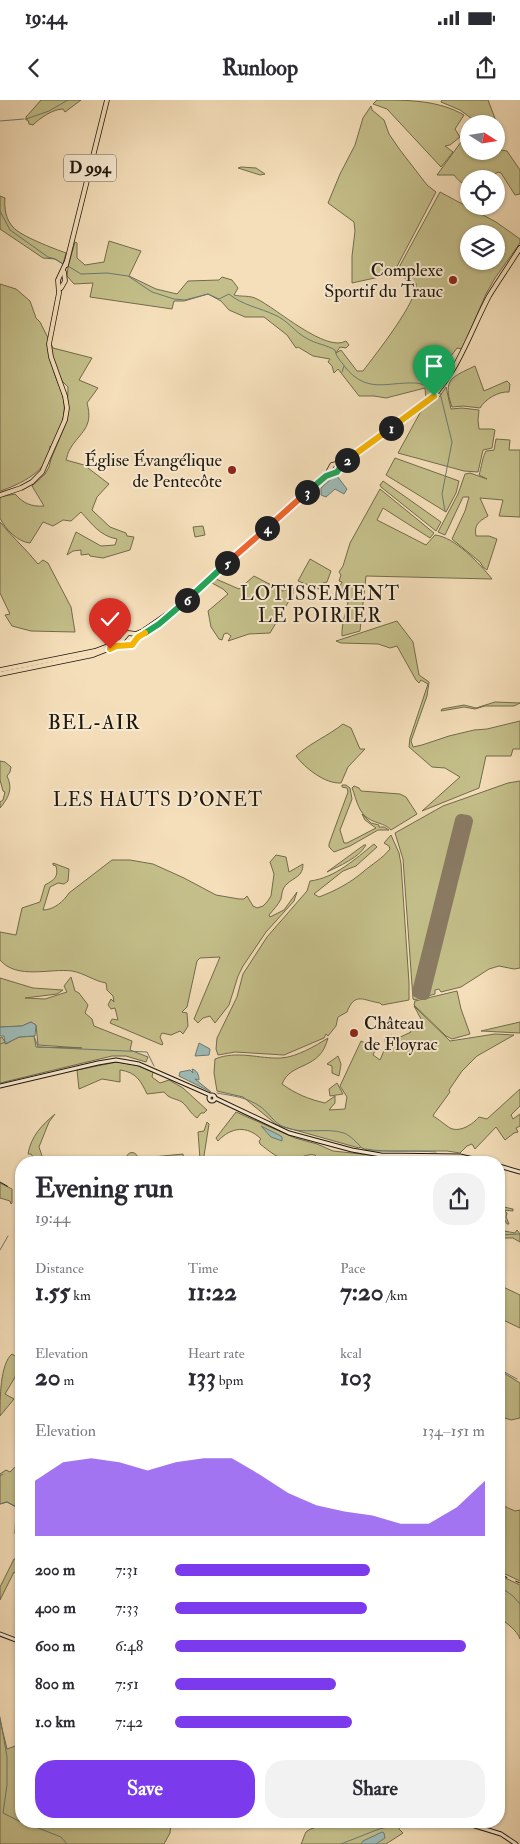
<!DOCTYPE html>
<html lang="en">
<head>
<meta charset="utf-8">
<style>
  :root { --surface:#fff; --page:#f2f2f3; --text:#2b2b33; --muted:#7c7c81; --accent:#7c3aed }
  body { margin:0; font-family:"IM FELL Double Pica",serif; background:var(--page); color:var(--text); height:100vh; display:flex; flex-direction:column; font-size:19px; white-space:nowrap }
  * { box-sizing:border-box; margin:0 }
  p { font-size:16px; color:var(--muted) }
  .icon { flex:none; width:28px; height:28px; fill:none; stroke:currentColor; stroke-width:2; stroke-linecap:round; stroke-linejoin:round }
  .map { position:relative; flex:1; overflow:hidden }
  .side { position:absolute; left:15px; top:1056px; width:490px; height:672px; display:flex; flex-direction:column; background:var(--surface); border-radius:20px; box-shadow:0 1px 4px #0004 }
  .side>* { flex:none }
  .needle { width:32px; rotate:102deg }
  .buttons { position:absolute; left:460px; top:15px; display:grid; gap:10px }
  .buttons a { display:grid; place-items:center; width:45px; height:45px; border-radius:50%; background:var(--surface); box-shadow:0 1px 4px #0004; font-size:25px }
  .pin { position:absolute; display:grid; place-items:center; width:42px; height:42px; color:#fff; margin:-51px -21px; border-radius:50% 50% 50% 0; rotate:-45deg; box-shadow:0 0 5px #0007 }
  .pin .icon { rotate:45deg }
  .km { position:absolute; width:25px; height:25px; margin:-12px; border-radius:50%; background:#222; color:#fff; font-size:14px; line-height:25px; text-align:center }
  .round { display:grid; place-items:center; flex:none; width:52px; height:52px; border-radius:20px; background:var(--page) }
  .headline { display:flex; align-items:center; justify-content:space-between; height:85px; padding:0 20px }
  h1 { font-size:28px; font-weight:800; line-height:38px }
  .metrics { display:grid; grid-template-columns:repeat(3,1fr); gap:8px; height:85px; padding:5px 20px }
  .metrics div { display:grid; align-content:center }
  .metrics b { font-size:25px; font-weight:800 }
  .metrics small { font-size:14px; font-weight:400 }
  .metrics p { font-size:14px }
  .chart { height:140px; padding:10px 20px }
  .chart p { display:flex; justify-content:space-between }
  .chart svg { width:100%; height:90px; margin-top:5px; fill:var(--accent); opacity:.7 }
  .cta { display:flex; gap:10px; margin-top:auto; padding:10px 20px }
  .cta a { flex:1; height:58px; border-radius:20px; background:var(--accent); color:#fff; font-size:20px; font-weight:800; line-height:58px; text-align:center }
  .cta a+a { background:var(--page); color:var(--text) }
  ul { padding:0 20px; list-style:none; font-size:16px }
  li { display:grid; grid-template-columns:80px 60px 1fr; align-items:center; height:38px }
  li i { height:12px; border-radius:6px; background:var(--accent) }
  .status { display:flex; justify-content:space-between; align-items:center; height:35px; padding:0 25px; background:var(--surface); direction:ltr }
  .status svg { height:14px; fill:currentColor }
  header { display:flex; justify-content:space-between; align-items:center; height:65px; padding:0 20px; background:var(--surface); font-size:22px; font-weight:800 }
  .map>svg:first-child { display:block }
</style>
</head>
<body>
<div class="status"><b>19:44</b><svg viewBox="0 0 49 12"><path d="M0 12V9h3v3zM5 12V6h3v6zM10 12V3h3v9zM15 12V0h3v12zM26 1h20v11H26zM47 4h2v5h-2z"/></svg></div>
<header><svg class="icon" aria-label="back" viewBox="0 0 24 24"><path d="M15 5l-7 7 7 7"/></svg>Runloop<svg class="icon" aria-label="share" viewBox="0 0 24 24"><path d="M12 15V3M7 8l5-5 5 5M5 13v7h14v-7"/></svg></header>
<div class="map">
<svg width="520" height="1744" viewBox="0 0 520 1744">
  <rect width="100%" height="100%" fill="#f5dfba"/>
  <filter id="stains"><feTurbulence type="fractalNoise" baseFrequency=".004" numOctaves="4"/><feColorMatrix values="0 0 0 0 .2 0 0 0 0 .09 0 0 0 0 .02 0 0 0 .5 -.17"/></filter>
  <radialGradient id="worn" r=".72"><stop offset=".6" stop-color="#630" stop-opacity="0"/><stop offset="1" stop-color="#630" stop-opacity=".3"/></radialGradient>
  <g fill="#c4bf8a" stroke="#726b4c" fill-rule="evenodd">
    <path d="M41 0H81L65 12 63 9C53 9 40 18 33 25L29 24 28 20H26V17Z"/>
    <path d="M377 0C408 0 438 0 464 15L455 29 460 37 450 45 445 46 453 52 441 67 387 9 373 4Z"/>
    <path d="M442 0H488L496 21 479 24 460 10 441 2Z"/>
    <path d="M371 6 372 10 384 20 389 34 400 50 427 85 436 92 393 174 352 183V156L355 131 354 122 328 103 340 74 355 45 363 18Z"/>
    <path d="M461 42 469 44V51H496V49L507 51 520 70V94L515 95 501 73 498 72 487 79H469V84C462 85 458 80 454 75H437Z"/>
    <path d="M241 67 256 68 265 74 260 75 238 68Z"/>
    <path d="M440 92 496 122 520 139V143L495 178 486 194 462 249 457 248 445 264 439 278 444 280 426 299 425 288 386 298 374 296H359L338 269 334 273 332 266 328 262 330 259 313 256 298 247 296 248 287 235 264 217H245L229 210 221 201 208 194 184 201H174L172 209 90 197 93 183 74 184 67 176 68 167 75 142 77 143V158L85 165 104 162 109 141 141 151 129 176 156 189 177 194 188 181 219 180 222 177 232 180 238 188 234 195C241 197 250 195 257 199 276 208 326 253 346 241L349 245 346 248 340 247 336 253 341 250 357 271H363C375 255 419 200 416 183L408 182 401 173 397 171ZM469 134H496V161H469Z"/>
    <path d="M0 96 5 98C4 108 6 120 13 127 20 136 55 149 66 153L63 164 55 159 43 158 0 129Z"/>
    <path d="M0 184 16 189 30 201 36 218 40 222 53 248 92 258 79 280 98 288 87 303C94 328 80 332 70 349 68 352 67 357 66 360L84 365 109 384 97 397 92 410 110 427 126 433 127 436 134 437 130 450 103 458 90 456 89 454 81 455V450L73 451 67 455 76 432 101 446 115 445 117 439C100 436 92 424 81 412L71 421 63 420 53 426 43 422 30 443C18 442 5 429 0 418 0 412 0 403 0 397L15 394C23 403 31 407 44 406L32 386 45 374 49 367 51 359 67 321 68 287 62 281 57 270 54 272C57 282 63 292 64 302 66 318 58 334 52 348L50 346C51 370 19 385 0 391Z"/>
    <path d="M475 266 484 291 507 281 510 284 509 292C499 291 485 299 480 308L463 306 452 307C442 279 452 277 475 266Z"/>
    <path d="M446 287 451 309 462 308 479 310 478 320 479 329H492L495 330 492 348 483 350 478 372 464 371 398 353 421 311 440 296Z"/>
    <path d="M496 339 510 340 509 350H520V417L499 416 503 400 480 398 488 416C478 422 474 425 476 436H489L497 439 487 470 483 467 480 462 452 439 465 411 469 397H463L445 435 438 432 458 394 465 374 470 373 487 379 479 375C481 369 483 355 486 351L494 350Z"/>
    <path d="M395 358 459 381 456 393 446 412 386 375Z"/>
    <path d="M329 376V379L310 393 190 498Z"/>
    <path d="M383 381 441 422 436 431 381 387 380 385Z"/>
    <path d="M380 389 434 433 430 438 383 408 377 420 426 445 435 435C455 437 480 464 492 479L366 476 360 531 342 536C341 521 349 507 349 492L339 488 342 482 339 481 341 475 339 472 343 466 350 443Z"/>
    <path d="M0 422C12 437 26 449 38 464L43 460 48 463 71 507 75 532 31 531 12 526 5 515 10 514 0 493Z"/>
    <path d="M203 426 205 435 195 437 193 427Z"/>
    <path d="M310 459 331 471 327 482 323 483 324 491 298 481Z"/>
    <path d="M254 476 283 491 291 488H293V494L270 533 249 534 228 541 231 536 227 533 224 534 222 540 219 539 211 527 208 511 228 494 223 489 212 483 216 479 239 489Z"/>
    <path d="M397 521 413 542 419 575 429 582 427 596 411 641 413 647 422 645 449 636 474 630 487 629 520 621V649H513L511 656H486L479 688 422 711 460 677 445 668 432 667 409 647 410 638 428 584 421 580 419 583 416 580 397 546 390 548 378 544 341 543 336 541Z"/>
    <path d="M495 602 520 603 514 606H485L475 609 464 607 441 611 442 609 464 605 476 608Z"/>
    <path d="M343 624 351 628 360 649H365L348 667 341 683C325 684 305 668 296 656 310 643 328 636 343 624Z"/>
    <path d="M0 661 5 662 11 667 10 672 7 676C13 689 9 697 0 708V702L3 700 5 692 3 691 0 680Z"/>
    <path d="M520 681V868L514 869 499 866 489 869 461 887 441 892 439 889 435 890V894L414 900 413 899 403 759 395 733 443 706 508 683Z"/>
    <path d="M342 685H346L350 688 352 699 340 730 344 743H347L376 728 365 720 362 714 371 723 379 725V727H384L389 730H378L350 746 334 752 329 747V744L348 692 347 688 342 687Z"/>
    <path d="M354 686 359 688 361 691 400 694 406 697 417 714 391 730C385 724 380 724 373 721 358 715 357 700 352 688Z"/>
    <path d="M391 735 399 753 401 764 409 883V900L382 905 380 903C364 901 355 891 347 912L338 917 336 926 328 936 326 934 324 938 284 955 235 952 218 955 216 949 217 938 237 897 243 874 267 837 307 791 310 781C335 778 355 759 374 744L377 747 356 766 343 771 314 794 319 797C335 791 350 783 363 772 372 764 382 759 390 749L389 746 384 743Z"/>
    <path d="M364 745H366C359 758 339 766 327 772Z"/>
    <path d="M276 755 286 757 289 772 303 764C303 777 294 777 287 784 282 788 282 794 281 799 278 805 273 810 269 815L270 817 284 810 297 792 294 801 266 832 243 866 238 876 229 905 215 923 210 916 203 918 198 923 194 919 220 857 200 858 197 861 187 907 182 912 187 913 188 926 183 934 180 931 171 935 162 933 160 937 163 944 162 945 110 923 112 919 118 920 115 908 111 909 108 905 111 899 114 902 113 896 107 890 106 883C94 881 84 873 72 871 50 868 17 880 0 860V832L16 835 22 808 40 802 45 785C54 780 59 777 56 766L53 765V763L69 769 68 781 64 784 58 783 50 787 43 810C54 810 64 801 69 793L112 760H130L153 764 184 778 216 795 239 799H244L247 796 253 806 257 808 263 806 267 802 271 796 274 774 270 762Z"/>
    <path d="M71 877 75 891 79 893 88 905 85 913 92 919 94 926 132 941 130 950 148 957 146 962 126 956H112L0 983V938L2 937 6 944 19 937 34 936 36 947 82 948 38 945 36 925 31 922 22 926 0 927V878L33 888 63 890 57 894 25 898 45 899 67 892 64 886Z"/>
    <path d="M457 891 461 909 470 934 452 939 446 936 414 905 415 901Z"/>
    <path d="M414 906 450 941 495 934 514 935 477 956 462 971 449 990 450 992 434 1014 433 1016C437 1018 448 1027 450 1028 460 1033 473 1024 479 1017L487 1019 520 989V1006L511 1015 513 1019 520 1014V1026L516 1028 518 1032 514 1033 505 1040 496 1027 475 1049 472 1044 467 1046 460 1053 447 1051H369L360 1047 359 1048 277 1025 243 997 217 991 214 973 215 959C237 950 259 959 281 958 297 957 315 946 328 938 320 971 291 961 282 984 296 994 308 999 325 1003L335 996V1003L329 1010 345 1009 347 997 340 986 361 941 376 948 373 955 380 960 386 946 385 939 392 935 394 940 411 932 408 927 420 922 421 919Z"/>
    <path d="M520 922V933L481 931Z"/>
    <path d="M338 956 341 964 339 976 332 973V966L327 964Z"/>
    <path d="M117 962 136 965 153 972 152 977 160 983 169 980 183 988 207 1010 204 1013H201L197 1018C190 1013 188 1007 182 1002 175 998 169 999 164 992L147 994C141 981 136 972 120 970V982L102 979 79 989 77 970Z"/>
    <path d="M337 983 343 994 330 996 329 989Z"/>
    <path d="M236 1012 295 1038 317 1044 333 1051 380 1056 382 1058 373 1062H312L317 1058 315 1055C307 1053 300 1059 292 1060 281 1062 268 1050 260 1044L259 1041 261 1039C247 1025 231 1027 218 1041L216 1038Z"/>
    <path d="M55 1014 49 1022 39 1047 44 1062H36L31 1054H28C31 1036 42 1025 55 1014Z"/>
    <path d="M207 1022 209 1024 203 1062 200 1059 198 1032 204 1031Z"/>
    <circle cx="132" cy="1058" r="5.5"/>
    <path d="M183 1054 184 1062H153V1057Z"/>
    <path d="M0 1083 12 1089V1103L11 1104 10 1101 0 1098Z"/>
    <path d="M499 1106 513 1109V1111L503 1110 507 1113 506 1117 509 1124H507L504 1119 499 1116Z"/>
    <path d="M499 1130 515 1133 517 1130 520 1134V1142L513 1138H501L499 1145Z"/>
    <path d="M499 1185 520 1195V1228L499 1218Z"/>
    <path d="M12 1254 21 1260V1267L5 1294 14 1299 0 1316C0 1299 0 1264 12 1254Z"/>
    <path d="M499 1270 520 1283V1318L511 1320 499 1316Z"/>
    <path d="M21 1361V1367L18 1372 21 1370V1437L15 1434 16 1407 7 1402 0 1404V1374L6 1370 10 1372Z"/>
    <path d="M499 1404 515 1411 520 1410V1481L499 1471Z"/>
    <path d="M21 1457V1475L14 1472 0 1500V1487L14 1459Z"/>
    <path d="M499 1475 520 1485V1539C517 1530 506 1523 499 1517Z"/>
    <path d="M0 1620 7 1649 21 1644V1722L171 1723 170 1733 164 1744H0Z"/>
    <path d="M351 1723H400L399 1729 403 1733 386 1744H301C303 1741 304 1735 306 1732 315 1723 339 1728 351 1723Z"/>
  </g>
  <g fill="#9ebbb7" stroke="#6b7973">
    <path d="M334 376H337L347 389 344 394 335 389 326 397 321 395V388Z"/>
    <path d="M31 922 36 925 35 936 19 937 5 944 4 936H0V927L22 926Z"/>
    <path d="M199 943 210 949 209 955 195 956Z"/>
    <path d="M192 969C197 970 199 975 199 980L195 979 211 992 179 976 180 972 190 970 193 973Z"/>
    <path d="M261 1026 279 1035 282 1037V1041L271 1037Z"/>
    <path d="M382 1732 384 1733 385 1738 376 1744H361L363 1741Z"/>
  </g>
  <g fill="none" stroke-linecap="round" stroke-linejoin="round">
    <g stroke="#6b7973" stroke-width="1">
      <path d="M26 19 49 11 68 0"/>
      <path d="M0 21 24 19"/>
      <path d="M0 111 10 130 48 157 55 159 63 164"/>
      <path d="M68 166 81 174 107 173 128 176 152 192 174 199 185 200 208 194 219 199 229 194C242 205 260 208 275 215 287 220 295 232 306 238 316 244 327 245 335 250 336 257 341 261 345 267 367 294 386 282 415 283 422 283 430 288 437 290"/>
      <path d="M342 272 344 266"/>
      <path d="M440 293 452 342 442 394 445 411"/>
      <path d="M34 936 38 947 147 952 154 966"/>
      <path d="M0 944 6 942"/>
      <path d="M217 993C233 996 247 997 261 1007 269 1013 274 1023 284 1027 304 1035 325 1027 344 1033 351 1036 357 1043 362 1048"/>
      <path d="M366 1049C389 1053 412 1050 436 1052"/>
      <path d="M438 1058 459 1059 472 1062"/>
      <path d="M499 1135 520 1134"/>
      <path d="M0 1150 8 1136"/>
      <path d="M499 1269 517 1279"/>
      <path d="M0 1376 3 1374"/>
      <path d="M0 1404 7 1402 17 1407H21"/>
      <path d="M499 1486 513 1496 520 1504"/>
      <path d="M0 1617 7 1657V1685L3 1713 21 1722"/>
      <path d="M23 1722 61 1737 67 1744"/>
      <path d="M341 1744 379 1729 396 1725"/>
    </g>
    <path stroke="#8a7b64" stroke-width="12" d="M461 720 467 721 424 894 418 892Z"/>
    <defs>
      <g id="secondary">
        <path d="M0 986 98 963 116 960 139 964 210 995"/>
        <circle cx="212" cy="998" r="3"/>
        <path d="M215 998 289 1033 352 1050 381 1055 460 1056 487 1062"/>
        <path d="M499 1066 520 1072"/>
        <path d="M0 1534 21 1542"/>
        <path d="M462 1722 501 1734 516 1744"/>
      </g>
      <g id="primary">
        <path d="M66 165 107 0"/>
        <path d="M61 188 65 181 64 172"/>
        <path d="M328 375 337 372 342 364"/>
        <path d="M0 395 21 388 32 382 42 372 65 320 67 308 65 296 51 257 49 244 59 193 58 180 66 163"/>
        <path d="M0 570 95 551 121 541 128 533 136 534 143 531 176 508 326 376 332 365 344 362 422 307C457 277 468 236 489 196 499 180 510 164 520 148"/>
        <path d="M0 574 93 555 116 546 132 545 138 537 159 524 174 512"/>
      </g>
    </defs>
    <use href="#secondary" stroke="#1f170d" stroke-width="5"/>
    <use href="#primary" stroke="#1f170d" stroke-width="5.5"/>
    <use href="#secondary" stroke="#f8ead2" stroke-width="3"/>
    <use href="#primary" stroke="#f5dfba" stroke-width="4"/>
    <g stroke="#1f170d" stroke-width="1" stroke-dasharray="9 9" stroke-linecap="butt">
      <path d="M0 1082 21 1094"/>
      <path d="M499 1474 520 1483"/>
    </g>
  </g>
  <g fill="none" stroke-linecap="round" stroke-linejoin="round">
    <defs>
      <path id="split-1" d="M391 328 434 296"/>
      <path id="split-2" d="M347 360 391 328"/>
      <path id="split-3" d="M307 392 326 376 337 372 342 365 347 360"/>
      <path id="split-4" d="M267 428 307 392"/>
      <path id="split-5" d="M227 463 267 428"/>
      <path id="split-6" d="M187 500 227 463"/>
      <path id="split-7" d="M145 533 159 524 187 500"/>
      <path id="split-8" d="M110 549 116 546 132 545 138 537 145 533"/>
    </defs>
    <use href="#split-1" stroke="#fff" stroke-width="10"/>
    <use href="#split-2" stroke="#fff" stroke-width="10"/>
    <use href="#split-3" stroke="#fff" stroke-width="10"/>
    <use href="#split-4" stroke="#fff" stroke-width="10"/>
    <use href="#split-5" stroke="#fff" stroke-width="10"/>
    <use href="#split-6" stroke="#fff" stroke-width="10"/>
    <use href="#split-7" stroke="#fff" stroke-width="10"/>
    <use href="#split-8" stroke="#fff" stroke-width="10"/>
    <use href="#split-1" stroke="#f5b400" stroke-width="6"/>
    <use href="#split-2" stroke="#f5b400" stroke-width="6"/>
    <use href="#split-3" stroke="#22a559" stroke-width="6"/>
    <use href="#split-4" stroke="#f0652b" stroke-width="6"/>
    <use href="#split-5" stroke="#f0652b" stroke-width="6"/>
    <use href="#split-6" stroke="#22a559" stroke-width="6"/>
    <use href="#split-7" stroke="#22a559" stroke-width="6"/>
    <use href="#split-8" stroke="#f5b400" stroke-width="6"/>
  </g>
  <g fill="#8f2418" stroke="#f8ead2" stroke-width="2">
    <circle cx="453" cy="180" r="5"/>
    <circle cx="232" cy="370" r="5"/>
    <circle cx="354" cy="933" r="5"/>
  </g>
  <g text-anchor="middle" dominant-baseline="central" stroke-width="4" stroke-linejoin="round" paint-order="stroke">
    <rect fill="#f8ead2" stroke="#605648" stroke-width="1" x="64" y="54.5" width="52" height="27" rx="4"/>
    <g font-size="16" font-weight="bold" fill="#1f170d">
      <text x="90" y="68">D 994</text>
    </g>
    <g font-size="18" fill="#1f170d" stroke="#f8ead2" text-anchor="end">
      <text x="443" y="170">Complexe<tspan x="443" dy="21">Sportif du Trauc</tspan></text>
      <text x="222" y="360">Église Évangélique<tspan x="222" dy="21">de Pentecôte</tspan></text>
      <text x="364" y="923" text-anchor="start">Château<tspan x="364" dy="21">de Floyrac</tspan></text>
    </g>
    <g font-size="19" letter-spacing="1" fill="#1f170d" stroke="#f8ead2">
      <text x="320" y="494">LOTISSEMENT<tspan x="320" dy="22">LE POIRIER</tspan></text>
      <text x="158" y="700">LES HAUTS D'ONET</text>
    </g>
    <g font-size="20" letter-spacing="1" fill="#1f170d" stroke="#f8ead2">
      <text x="94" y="622">BEL-AIR</text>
    </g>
  </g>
  <rect width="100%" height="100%" filter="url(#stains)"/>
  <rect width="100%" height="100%" fill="url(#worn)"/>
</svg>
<div class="buttons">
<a><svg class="needle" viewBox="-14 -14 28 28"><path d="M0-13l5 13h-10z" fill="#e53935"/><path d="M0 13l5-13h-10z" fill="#7c7c81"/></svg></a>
<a><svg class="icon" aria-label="locate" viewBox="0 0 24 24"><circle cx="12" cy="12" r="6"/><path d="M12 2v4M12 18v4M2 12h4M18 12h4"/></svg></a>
<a><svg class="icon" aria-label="layers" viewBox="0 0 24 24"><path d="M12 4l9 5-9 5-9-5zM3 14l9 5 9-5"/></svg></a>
</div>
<div class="pin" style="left:434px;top:296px;background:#1e9e55"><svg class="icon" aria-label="arrive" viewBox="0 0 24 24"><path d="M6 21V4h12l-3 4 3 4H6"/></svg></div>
<div class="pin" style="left:110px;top:549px;background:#d93025"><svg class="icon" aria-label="check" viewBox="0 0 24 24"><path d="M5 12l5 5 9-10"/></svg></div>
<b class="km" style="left:391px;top:328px">1</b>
<b class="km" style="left:347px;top:360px">2</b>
<b class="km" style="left:307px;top:392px">3</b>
<b class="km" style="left:267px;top:428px">4</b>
<b class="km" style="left:227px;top:463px">5</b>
<b class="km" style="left:187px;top:500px">6</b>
<section class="side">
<div class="headline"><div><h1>Evening run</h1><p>19:44</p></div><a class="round"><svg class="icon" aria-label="share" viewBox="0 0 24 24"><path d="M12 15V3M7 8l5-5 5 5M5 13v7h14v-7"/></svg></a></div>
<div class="metrics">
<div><p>Distance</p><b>1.55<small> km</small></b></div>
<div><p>Time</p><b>11:22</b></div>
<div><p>Pace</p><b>7:20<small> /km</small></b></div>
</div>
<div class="metrics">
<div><p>Elevation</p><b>20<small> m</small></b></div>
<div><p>Heart rate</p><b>133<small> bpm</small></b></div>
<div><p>kcal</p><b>103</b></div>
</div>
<div class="chart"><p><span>Elevation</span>134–151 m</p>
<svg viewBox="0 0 160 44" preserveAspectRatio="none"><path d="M0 44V17L10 8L20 6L30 8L40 12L50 8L60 6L70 6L80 14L90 23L100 29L110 32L120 34L130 38L140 38L150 30L160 17V44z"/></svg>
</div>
<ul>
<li><b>200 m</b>7:31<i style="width:63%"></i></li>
<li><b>400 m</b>7:33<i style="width:62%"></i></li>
<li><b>600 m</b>6:48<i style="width:94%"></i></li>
<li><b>800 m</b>7:51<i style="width:52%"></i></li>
<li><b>1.0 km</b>7:42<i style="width:57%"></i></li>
</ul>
<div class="cta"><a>Save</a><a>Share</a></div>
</section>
</div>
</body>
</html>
